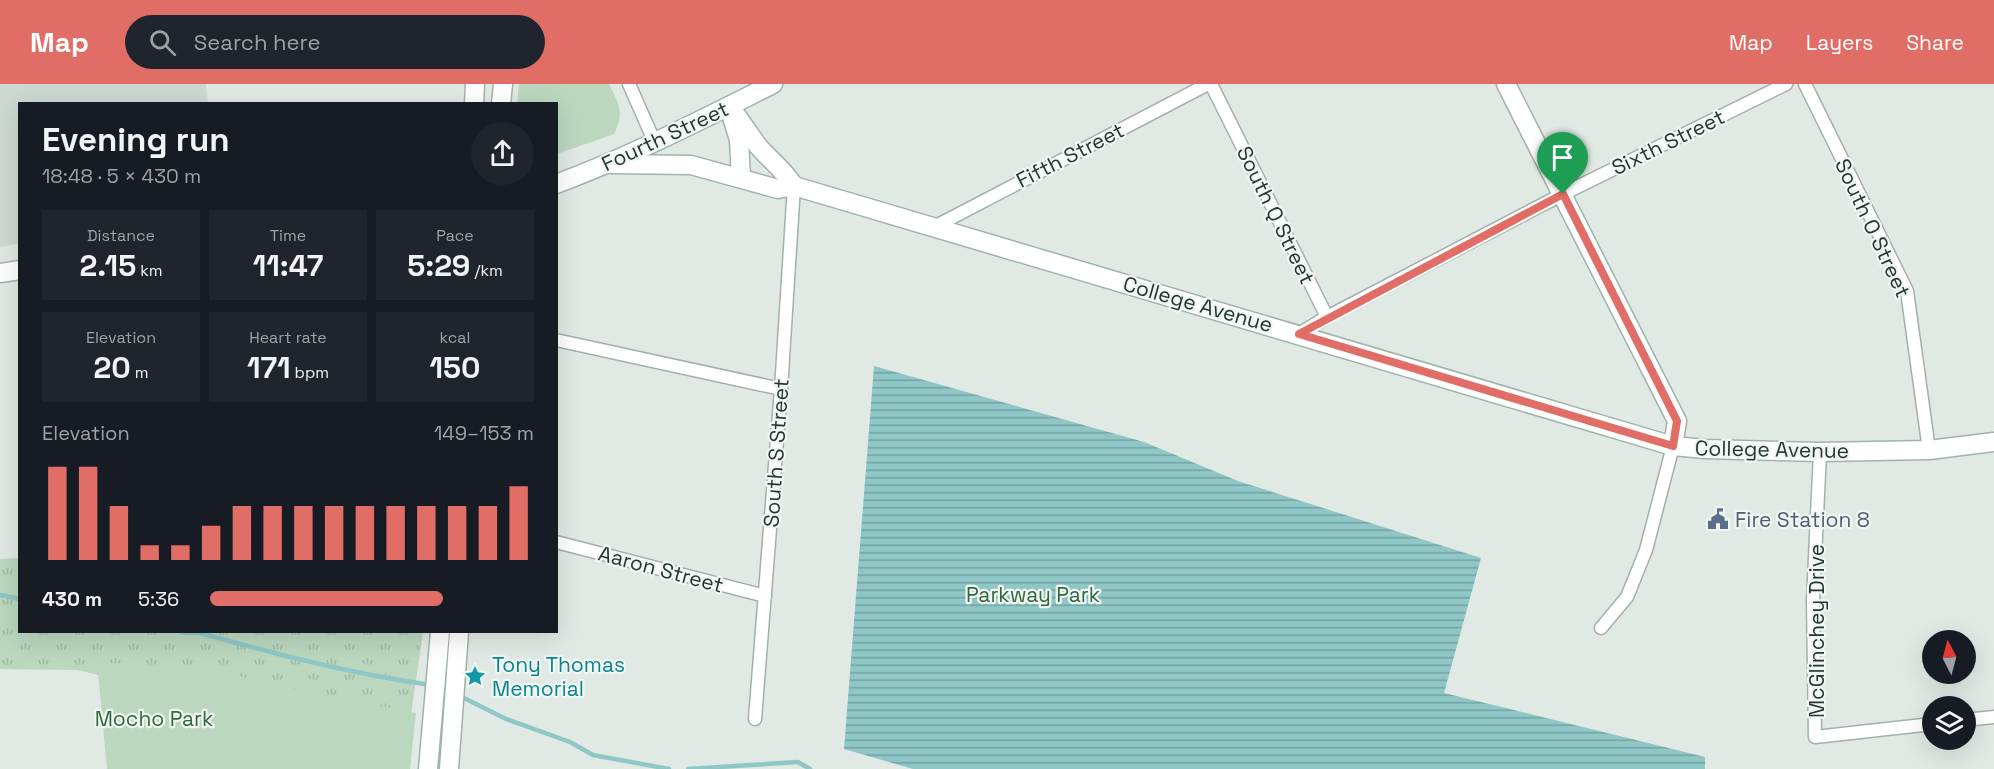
<!DOCTYPE html>
<html lang="en">
<head>
<meta charset="utf-8">
<style>
  :root { --surface:#171b24; --page:#20242c; --text:#f1f3f6; --muted:#9ea1a6; --accent:#e06e67 }
  body { margin:0; font-family:"Space Grotesk",sans-serif; background:var(--page); color:var(--text); height:100vh; display:flex; flex-direction:column; font-size:22px; white-space:nowrap }
  * { box-sizing:border-box; margin:0 }
  p { font-size:20px; color:var(--muted) }
  .icon { flex:none; width:33px; height:33px; fill:none; stroke:currentColor; stroke-width:2; stroke-linecap:round; stroke-linejoin:round }
  .map { position:relative; flex:1; overflow:hidden }
  .side { position:absolute; left:18px; top:18px; width:540px; height:531px; display:flex; flex-direction:column; background:var(--surface); border-radius:0px; box-shadow:0 6px 24px #0002 }
  .side>* { flex:none }
  .needle { width:39px; rotate:354deg }
  .controls { position:absolute; left:1922px; top:546px; display:grid; gap:12px }
  .controls a { display:grid; place-items:center; width:54px; height:54px; border-radius:50%; background:var(--surface); box-shadow:0 6px 24px #0002; font-size:30px }
  .pin { position:absolute; display:grid; place-items:center; width:51px; height:51px; color:#fff; margin:-62px -26px; border-radius:50% 50% 50% 0; rotate:-45deg; box-shadow:0 0 6px #0007 }
  .pin .icon { rotate:45deg }
  .round { display:grid; place-items:center; flex:none; width:63px; height:63px; border-radius:32px; background:var(--page) }
  .overview { display:flex; align-items:center; justify-content:space-between; height:102px; padding:0 24px }
  h1 { font-size:33px; font-weight:700; line-height:45px }
  .stats { display:grid; grid-template-columns:repeat(3,1fr); gap:9px; height:102px; padding:6px 24px }
  .stats div { display:grid; align-content:center; border-radius:0px; background:var(--page); text-align:center }
  .stats b { font-size:30px; font-weight:700 }
  .stats small { font-size:16px; font-weight:400 }
  .stats p { font-size:16px }
  .chart { height:168px; padding:12px 24px }
  .chart p { display:flex; justify-content:space-between }
  .chart svg { width:100%; height:108px; margin-top:6px; stroke:var(--accent); stroke-width:6 }
  ul { padding:0 24px; list-style:none; font-size:20px }
  li { display:grid; grid-template-columns:96px 72px 1fr; align-items:center; height:45px }
  li i { height:15px; border-radius:8px; background:var(--accent) }
  header { display:flex; align-items:center; gap:36px; box-sizing:border-box; height:84px; padding:0 30px; background:var(--accent); color:#fff }
  header strong { font-size:28px }
  nav { display:flex; gap:33px; margin-inline-start:auto; font-size:21px }
  .search { width:420px; height:54px; background:var(--page); display:flex; align-items:center; gap:15px; box-sizing:border-box; padding:0 21px; border-radius:33px; color:var(--muted); font-size:22px }
  .map>svg:first-child { display:block }
</style>
</head>
<body>
<header>
<strong>Map</strong>
<div class="search"><svg class="icon" aria-label="search" viewBox="0 0 24 24"><circle cx="10" cy="10" r="6"/><path d="M15 15l6 6"/></svg>Search here</div>
<nav><a>Map</a><a>Layers</a><a>Share</a></nav>
</header>
<div class="map">
<svg width="1994" height="685" viewBox="0 0 1994 685">
  <defs>
    <pattern id="grass-tufts" width="24" height="20" patternUnits="userSpaceOnUse" patternTransform="scale(1.5)"><rect width="24" height="20" fill="#bbd7be"/><path d="M3 7l-1-3M5 7V3M7 7l1-3M15 17l-1-3M17 17v-4M19 17l1-3" fill="none" stroke="#a0b9a4"/></pattern>
    <pattern id="water-rules" width="6" height="5" patternUnits="userSpaceOnUse" patternTransform="scale(1.5)"><rect width="6" height="5" fill="#8ec7c6"/><path d="M0 2.5h6" fill="none" stroke="#74a2a1"/></pattern>
  </defs>
  <rect width="100%" height="100%" fill="#e0e9e3"/>
  <path fill="#ced8d2" d="M0 0H206L208 19 20 20 19 160 0 163Z"/>
  <path fill="url(#grass-tufts)" d="M19 474 20 548H423L408 651 117 595 77 586 0 585V475Z"/>
  <g fill="#bbd7be">
    <path d="M519 0H609C619 21 625 28 614 50L557 70 556 20 517 19Z"/>
    <path d="M97 578 218 586 260 598 416 629 410 685H107Z"/>
  </g>
  <path fill="url(#water-rules)" d="M874 282 1144 358 1238 397 1481 474 1444 609 1705 673V685H913L844 665Z"/>
  <g fill="none" stroke-linecap="round" stroke-linejoin="round">
    <g stroke="#8ec7c6" stroke-width="4.5">
      <path d="M0 511 20 515"/>
      <path d="M181 548 200 549C276 570 352 590 431 601"/>
      <path d="M458 611 506 635 570 658 593 671 669 685"/>
      <path d="M688 685 798 678 810 685"/>
    </g>
    <defs>
      <g id="street">
        <path d="M629 0 655 59"/>
        <path d="M1211 0 1327 233 1299 250"/>
        <path d="M1805 0 1907 207 1929 366"/>
        <path d="M934 143 1208 0"/>
        <path d="M1327 233 1563 110 1786 0"/>
        <path d="M556 256 781 305"/>
        <path d="M1820 368 1813 516 1815 653 1932 640"/>
        <path d="M556 458 765 512"/>
        <path d="M1601 544 1627 513 1646 466 1673 362"/>
        <path d="M755 635 781 305 794 102"/>
        <path d="M1965 636 1994 633"/>
      </g>
      <g id="secondary">
        <path d="M1506 0 1677 337 1673 362"/>
        <path d="M474 20 475 0"/>
        <path d="M501 20 503 0"/>
        <path d="M729 22C740 35 748 49 758 62 770 76 784 86 794 102"/>
        <path d="M732 33 739 56 741 94"/>
        <path d="M609 80 691 81 778 105 794 102 1673 362 1705 365 1820 368 1929 366 1994 358"/>
        <path d="M556 100C631 72 701 36 773 0"/>
        <path d="M0 189 20 186"/>
        <path d="M428 685 440 548"/>
        <path d="M449 685 459 548"/>
      </g>
    </defs>
    <use href="#street" stroke="#a4b0a9" stroke-width="15"/>
    <use href="#secondary" stroke="#a1b3a9" stroke-width="21"/>
    <use href="#street" stroke="#fff" stroke-width="12"/>
    <use href="#secondary" stroke="#fff" stroke-width="18"/>
  </g>
  <g fill="none" stroke-linecap="round" stroke-linejoin="round">
    <defs>
      <path id="route" d="M1563 110 1677 337 1673 362 1299 250Z"/>
    </defs>
    <use href="#route" stroke="#fff" stroke-width="12"/>
    <use href="#route" stroke="#e06e67" stroke-width="8"/>
  </g>
  <defs>
    <symbol id="civic-bare" viewBox="-9 -9 18 18"><path d="M-.6-6.5H3V-4.5H.6V-3L4-1V1h2V6H-6V1h2V-1L-.6-3ZM-1.2 2.5V6h2.4V2.5Z" fill="#5c6f8a" stroke="#f0f6f2" stroke-width="2.5" paint-order="stroke"/></symbol>
    <symbol id="sight-bare" viewBox="-9 -9 18 18"><path d="M0-6L1.8-2.2L6-1.7L2.9 1.2L3.7 5.4L0 3.3L-3.7 5.4L-2.9 1.2L-6-1.7L-1.8-2.2Z" fill="#0f9aa8" stroke="#f0f6f2" stroke-width="2.5" paint-order="stroke"/></symbol>
  </defs>
  <g fill-rule="evenodd">
    <use href="#civic-bare" x="1703" y="420" width="30" height="30"/>
    <use href="#sight-bare" x="460" y="577" width="30" height="30"/>
  </g>
  <g text-anchor="middle" dominant-baseline="central" stroke-width="4.5" stroke-linejoin="round" paint-order="stroke">
    <g font-size="21" fill="#23372e" stroke="#f0f6f2">
      <text transform="translate(665 52) rotate(-25)">Fourth Street</text>
      <text transform="translate(1668 58) rotate(-26)">Sixth Street</text>
      <text transform="translate(1070 71) rotate(-27)">Fifth Street</text>
      <text transform="translate(1276 131) rotate(64)">South Q Street</text>
      <text transform="translate(1873 144) rotate(65)">South O Street</text>
      <text transform="translate(1198 220) rotate(16)">College Avenue</text>
      <text transform="translate(1772 365) rotate(1)">College Avenue</text>
      <text transform="translate(776 369) rotate(-86)">South S Street</text>
      <text transform="translate(661 485) rotate(15)">Aaron Street</text>
      <text transform="translate(1816 547) rotate(-90)">McGlinchey Drive</text>
    </g>
    <g font-size="21" fill="#4e5e75" stroke="#f0f6f2" text-anchor="start">
      <text x="1735" y="435">Fire Station 8</text>
    </g>
    <g font-size="21" fill="#32683d" stroke="#f0f6f2">
      <text x="1033" y="510">Parkway Park</text>
      <text x="154" y="634">Mocho Park</text>
    </g>
    <g font-size="21" fill="#0d838f" stroke="#f0f6f2" text-anchor="start">
      <text x="492" y="580">Tony Thomas<tspan x="492" dy="24">Memorial</tspan></text>
    </g>
  </g>
</svg>
<div class="controls">
<a><svg class="needle" viewBox="-14 -14 28 28"><path d="M0-13l5 13h-10z" fill="#e53935"/><path d="M0 13l5-13h-10z" fill="#9ea1a6"/></svg></a>
<a><svg class="icon" aria-label="layers" viewBox="0 0 24 24"><path d="M12 4l9 5-9 5-9-5zM3 14l9 5 9-5"/></svg></a>
</div>
<div class="pin" style="left:1563px;top:110px;background:#1e9e55"><svg class="icon" aria-label="arrive" viewBox="0 0 24 24"><path d="M6 21V4h12l-3 4 3 4H6"/></svg></div>
<section class="side">
<div class="overview"><div><h1>Evening run</h1><p>18:48 · 5 × 430 m</p></div><a class="round"><svg class="icon" aria-label="share" viewBox="0 0 24 24"><path d="M12 15V3M7 8l5-5 5 5M5 13v7h14v-7"/></svg></a></div>
<div class="stats">
<div><p>Distance</p><b>2.15<small> km</small></b></div>
<div><p>Time</p><b>11:47</b></div>
<div><p>Pace</p><b>5:29<small> /km</small></b></div>
</div>
<div class="stats">
<div><p>Elevation</p><b>20<small> m</small></b></div>
<div><p>Heart rate</p><b>171<small> bpm</small></b></div>
<div><p>kcal</p><b>150</b></div>
</div>
<div class="chart"><p><span>Elevation</span>149–153 m</p>
<svg viewBox="0 0 160 44" preserveAspectRatio="none"><path d="M5 44V6M15 44V6M25 44V22M35 44V38M45 44V38M55 44V30M65 44V22M75 44V22M85 44V22M95 44V22M105 44V22M115 44V22M125 44V22M135 44V22M145 44V22M155 44V14"/></svg>
</div>
<ul>
<li><b>430 m</b>5:36<i style="width:72%"></i></li>
</ul>
</section>
</div>
</body>
</html>
